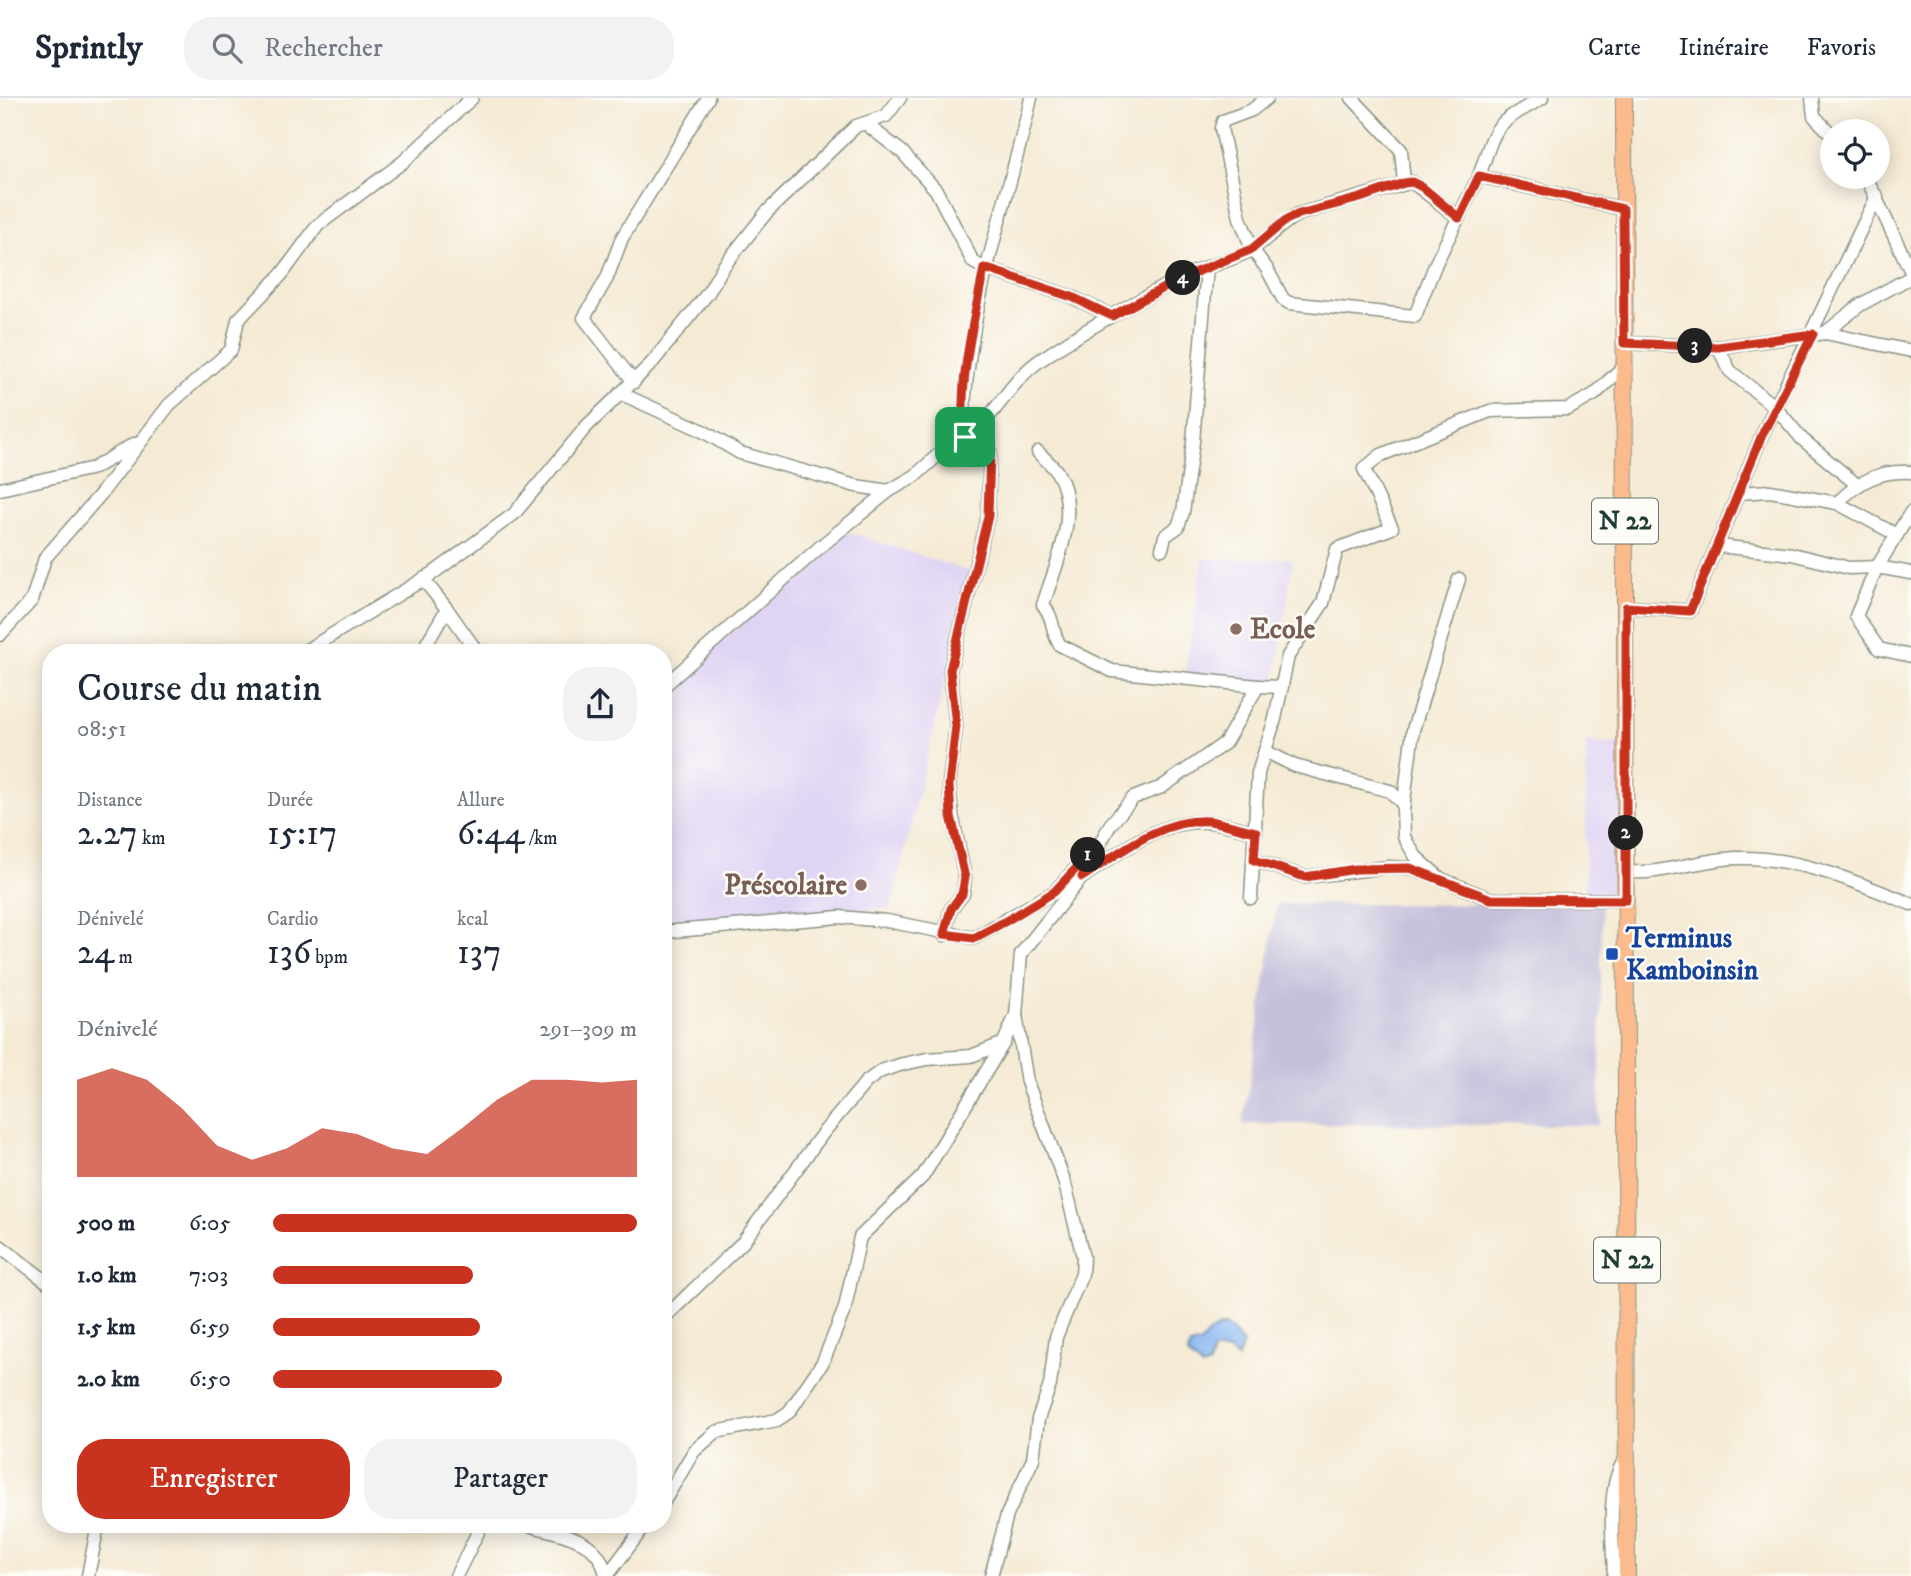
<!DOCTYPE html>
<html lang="fr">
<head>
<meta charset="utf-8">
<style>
  :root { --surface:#fff; --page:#f2f2f3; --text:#1f2937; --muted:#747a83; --line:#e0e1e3; --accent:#c8321e }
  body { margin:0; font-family:"IM FELL DW Pica",serif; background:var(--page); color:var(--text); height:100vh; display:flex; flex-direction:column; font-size:26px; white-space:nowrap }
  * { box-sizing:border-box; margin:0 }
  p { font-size:23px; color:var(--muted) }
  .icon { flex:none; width:38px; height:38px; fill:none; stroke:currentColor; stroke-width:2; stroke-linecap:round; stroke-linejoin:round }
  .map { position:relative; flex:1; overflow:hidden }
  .side { position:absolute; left:42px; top:546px; width:630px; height:889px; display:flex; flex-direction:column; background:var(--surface); border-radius:28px; box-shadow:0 4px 18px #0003 }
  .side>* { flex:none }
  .tools { position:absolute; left:1820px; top:21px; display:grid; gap:14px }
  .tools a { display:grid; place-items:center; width:70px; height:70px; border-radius:50%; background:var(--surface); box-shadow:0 4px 18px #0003; font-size:35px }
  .pin { position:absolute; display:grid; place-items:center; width:60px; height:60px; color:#fff; margin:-30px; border-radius:14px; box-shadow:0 4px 10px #0006 }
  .km { position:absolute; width:35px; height:35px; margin:-18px; border-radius:50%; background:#222; color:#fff; font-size:19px; line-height:35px; text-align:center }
  .round { display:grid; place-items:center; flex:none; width:74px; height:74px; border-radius:28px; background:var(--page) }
  .headline { display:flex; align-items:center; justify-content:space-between; height:119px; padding:0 35px }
  h1 { font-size:38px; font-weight:600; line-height:52px }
  .figures { display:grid; grid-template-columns:repeat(3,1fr); gap:10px; height:119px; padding:7px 35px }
  .figures div { display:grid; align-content:center }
  .figures b { font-size:35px; font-weight:600 }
  .figures small { font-size:19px; font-weight:400 }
  .figures p { font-size:19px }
  .chart { height:196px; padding:14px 35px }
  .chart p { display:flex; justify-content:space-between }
  .chart svg { width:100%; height:126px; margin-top:7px; fill:var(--accent); opacity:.7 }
  .action { display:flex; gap:14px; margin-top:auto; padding:14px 35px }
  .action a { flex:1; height:80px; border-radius:28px; background:var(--accent); color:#fff; font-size:28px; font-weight:600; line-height:80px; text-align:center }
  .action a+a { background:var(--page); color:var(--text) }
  ul { padding:0 35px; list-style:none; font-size:23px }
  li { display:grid; grid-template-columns:112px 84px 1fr; align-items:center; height:52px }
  li i { height:18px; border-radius:9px; background:var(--accent) }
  header { display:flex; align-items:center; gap:42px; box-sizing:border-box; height:98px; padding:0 35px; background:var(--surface); border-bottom:2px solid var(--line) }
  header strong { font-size:33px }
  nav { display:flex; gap:38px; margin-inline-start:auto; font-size:24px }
  .search { width:490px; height:63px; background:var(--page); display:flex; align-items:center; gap:18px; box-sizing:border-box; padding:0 24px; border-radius:28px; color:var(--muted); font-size:26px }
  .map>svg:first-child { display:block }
</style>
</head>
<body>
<header>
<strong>Sprintly</strong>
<div class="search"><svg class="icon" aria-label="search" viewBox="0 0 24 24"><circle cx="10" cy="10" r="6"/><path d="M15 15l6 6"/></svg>Rechercher</div>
<nav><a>Carte</a><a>Itinéraire</a><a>Favoris</a></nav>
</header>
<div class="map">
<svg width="1911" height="1478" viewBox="0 0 1911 1478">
  <rect width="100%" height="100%" fill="#fdfcf7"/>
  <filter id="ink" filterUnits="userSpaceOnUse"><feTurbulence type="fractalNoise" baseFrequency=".0143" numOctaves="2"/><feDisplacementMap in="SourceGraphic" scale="14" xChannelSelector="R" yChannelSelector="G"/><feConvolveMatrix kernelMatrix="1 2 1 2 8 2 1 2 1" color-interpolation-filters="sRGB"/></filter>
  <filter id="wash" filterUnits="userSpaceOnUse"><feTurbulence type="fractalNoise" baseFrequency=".00686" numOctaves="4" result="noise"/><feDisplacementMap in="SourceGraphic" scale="28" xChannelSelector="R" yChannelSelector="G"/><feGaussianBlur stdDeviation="1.57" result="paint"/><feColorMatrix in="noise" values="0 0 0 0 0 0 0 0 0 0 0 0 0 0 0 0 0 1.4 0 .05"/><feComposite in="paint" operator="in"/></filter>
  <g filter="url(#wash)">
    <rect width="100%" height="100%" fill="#f5ead4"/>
    <g fill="#e0d4f4">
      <path d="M848 434 971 474 891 810 663 830V594Z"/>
      <path d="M1203 461H1293L1275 585 1185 578Z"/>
      <path d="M1586 645 1626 646V802H1585Z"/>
    </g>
    <path fill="#c4c0db" d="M1277 806 1602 807 1599 1027 1243 1026Z"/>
    <path fill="#86b6f2" stroke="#527a93" stroke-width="2" d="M1226 1228 1243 1245 1238 1260 1229 1253H1213L1209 1267 1202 1270 1188 1257 1190 1248 1201 1245C1208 1236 1213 1229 1226 1228Z"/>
  </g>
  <g filter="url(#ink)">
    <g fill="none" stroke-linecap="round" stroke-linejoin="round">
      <defs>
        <g id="minor">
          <path d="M1267 0 1252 12 1223 23 1221 30 1240 120 1252 151 1267 171 1283 201 1289 205 1415 218 1436 165 1479 78 1623 111"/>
          <path d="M1352 0 1401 52 1404 85"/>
          <path d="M1812 0 1814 18 1832 37"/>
          <path d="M866 26 902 54 936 92 973 164 984 170 1072 199 1112 218"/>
          <path d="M1479 78C1498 23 1492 29 1542 0"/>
          <path d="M1866 79 1911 174"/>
          <path d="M1825 235 1860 207 1911 179"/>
          <path d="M1624 245 1718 249 1825 235 1911 253"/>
          <path d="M1718 249 1730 273 1776 310 1802 341 1856 386"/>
          <path d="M634 284 584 220 607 180 622 140 708 0"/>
          <path d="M622 296 701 332 740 355 856 388 889 393"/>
          <path d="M966 339C996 319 1009 284 1039 263 1085 231 1134 205 1183 179 1204 168 1232 164 1252 151 1269 140 1281 125 1299 116L1412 84 1459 120"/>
          <path d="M1038 354C1044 361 1053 367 1057 374 1082 414 1055 468 1043 507 1055 520 1051 535 1060 547L1112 573 1258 588"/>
          <path d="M0 391 94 370 134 346"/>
          <path d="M1738 395 1770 393 1837 405C1859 383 1880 372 1911 374"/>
          <path d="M1837 405 1897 437"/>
          <path d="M1911 414 1877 469 1856 518 1879 551 1911 558"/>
          <path d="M1718 448 1792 456 1849 470 1877 469 1911 475"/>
          <path d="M1162 451 1165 438 1178 429 1183 414 1193 344 1207 169"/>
          <path d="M1459 481 1413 632 1403 711 1404 739 1416 759 1441 781 1491 801 1626 802"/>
          <path d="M1627 509 1690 513 1762 337 1877 98"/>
          <path d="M447 511 478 555"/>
          <path d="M0 537 32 502 45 460 100 397 169 307 231 252 238 222 282 176 318 127 403 64 472 0"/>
          <path d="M302 555 432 476 514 416 586 329 651 266 708 195 723 169 766 115 856 28 886 18 900 0"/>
          <path d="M421 555 447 511 423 481"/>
          <path d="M663 589 821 448 889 393 915 378 949 347 966 339C962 316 965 293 968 270 979 175 1011 92 1031 0"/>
          <path d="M1265 653 1295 668 1390 693 1404 707"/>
          <path d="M1254 762 1305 779 1389 769 1410 770 1434 778"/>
          <path d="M1626 774C1664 777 1699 761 1737 760 1797 758 1856 784 1911 806"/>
          <path d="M1083 779C1119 754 1162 720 1209 724 1224 725 1241 731 1256 734"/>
          <path d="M1251 800 1258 675 1275 621 1288 558 1323 505 1337 451 1392 430 1364 371 1381 357 1490 313 1568 311 1595 296 1624 268"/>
          <path d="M663 834 839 819 887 823 974 840 1054 794 1087 758"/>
          <path d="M944 837 951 811 963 796 965 780 952 717 949 687 956 628 950 572 988 418 990 353 980 330"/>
          <path d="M0 1148 51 1187"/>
          <path d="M663 1221 743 1144 823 1035 866 984 881 973 903 966 927 961 971 958 1004 945"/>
          <path d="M663 1405 694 1353 716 1334 777 1322 789 1314 823 1264 845 1210 860 1139 923 1078 1004 944 1016 917 1021 856 1082 779 1110 727 1133 700 1162 689 1225 645 1258 588 1282 589"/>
          <path d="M525 1426C558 1436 600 1438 606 1478"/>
          <path d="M88 1478 98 1426"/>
          <path d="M456 1478 482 1426"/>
          <path d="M607 1478 646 1426"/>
          <path d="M991 1478 1007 1417 1033 1361 1038 1321 1050 1287 1056 1239 1082 1176 1083 1159 1064 1082 1027 984 1016 917"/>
          <path d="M1614 1478C1613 1446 1605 1383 1627 1359"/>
        </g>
        <path id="major" d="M1624 0 1627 1478"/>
      </defs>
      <use href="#minor" stroke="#8a9484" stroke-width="15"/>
      <use href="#major" stroke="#8a9484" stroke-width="18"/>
      <use href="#minor" stroke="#fff" stroke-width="12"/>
      <use href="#major" stroke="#fbbb8d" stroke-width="16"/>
    </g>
  </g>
  <g fill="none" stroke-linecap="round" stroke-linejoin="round" filter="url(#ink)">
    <defs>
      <path id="route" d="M1479 78 1623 111 1624 245 1718 249 1813 236 1762 337 1690 513 1626 509V802L1491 801 1410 770 1356 771 1305 779 1254 762 1256 734C1241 731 1224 725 1209 723 1162 720 1119 755 1082 779L1097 748 1054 794 1008 822 974 840 944 836 951 811 962 796 965 780 951 718 949 687 956 628 950 572 988 418 990 354 980 330 965 339C957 285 974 224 984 170L1072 199 1112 218 1184 179 1252 151 1286 122 1299 116 1360 100 1404 85 1412 84 1422 89 1459 120Z"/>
    </defs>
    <use href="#route" stroke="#fff" stroke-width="14"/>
    <use href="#route" stroke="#c8321e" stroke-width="9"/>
  </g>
  <g fill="#8d6e63" stroke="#fdfcf7" stroke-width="2.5">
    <circle cx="1236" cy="531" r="7"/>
    <circle cx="861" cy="787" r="7"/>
  </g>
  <rect fill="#1a4fb4" stroke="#fdfcf7" stroke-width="2.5" x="1605" y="849" width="14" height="14" rx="3.5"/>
  <g text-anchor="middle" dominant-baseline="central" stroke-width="5" stroke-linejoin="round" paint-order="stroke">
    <g fill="#fdfcf7" stroke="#62766e" stroke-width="2">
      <rect x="1592" y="400.5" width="66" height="45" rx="5"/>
      <rect x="1594" y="1139.5" width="66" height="45" rx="5"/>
    </g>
    <g font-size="26" font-weight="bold" fill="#1f3d34">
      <text x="1625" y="423">N 22</text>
      <text x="1627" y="1162">N 22</text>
    </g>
    <g font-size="28" font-weight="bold" fill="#785e54" stroke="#fdfcf7" text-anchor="start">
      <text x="1250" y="531">Ecole</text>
      <text x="847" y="787" text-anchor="end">Préscolaire</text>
    </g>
    <g font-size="28" font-weight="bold" fill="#164399" stroke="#fdfcf7" text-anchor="start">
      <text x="1626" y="840">Terminus<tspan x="1626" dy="32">Kamboinsin</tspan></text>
    </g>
  </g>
</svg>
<div class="tools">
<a><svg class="icon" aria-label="locate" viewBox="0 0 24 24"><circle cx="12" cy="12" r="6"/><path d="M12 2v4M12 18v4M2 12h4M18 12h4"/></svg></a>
</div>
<div class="pin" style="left:965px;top:339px;background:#1e9e55"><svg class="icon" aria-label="arrive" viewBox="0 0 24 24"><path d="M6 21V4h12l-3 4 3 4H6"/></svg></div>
<b class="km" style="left:1088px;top:757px">1</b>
<b class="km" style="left:1626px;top:735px">2</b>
<b class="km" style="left:1695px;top:248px">3</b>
<b class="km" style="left:1183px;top:180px">4</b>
<section class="side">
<div class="headline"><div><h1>Course du matin</h1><p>08:51</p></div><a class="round"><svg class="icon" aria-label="share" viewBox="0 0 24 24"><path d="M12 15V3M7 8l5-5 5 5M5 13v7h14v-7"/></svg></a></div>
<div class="figures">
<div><p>Distance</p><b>2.27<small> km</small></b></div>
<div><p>Durée</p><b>15:17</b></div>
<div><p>Allure</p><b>6:44<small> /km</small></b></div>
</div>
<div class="figures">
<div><p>Dénivelé</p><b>24<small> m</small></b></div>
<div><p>Cardio</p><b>136<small> bpm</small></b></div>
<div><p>kcal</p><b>137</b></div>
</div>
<div class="chart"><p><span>Dénivelé</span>291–309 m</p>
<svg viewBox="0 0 160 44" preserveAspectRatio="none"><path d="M0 44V10L10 6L20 10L30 20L40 33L50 38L60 34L70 27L80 29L90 34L100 36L110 27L120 17L130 10L140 10L150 11L160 10V44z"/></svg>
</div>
<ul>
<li><b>500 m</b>6:05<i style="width:100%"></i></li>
<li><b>1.0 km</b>7:03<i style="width:55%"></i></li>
<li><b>1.5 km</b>6:59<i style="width:57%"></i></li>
<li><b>2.0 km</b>6:50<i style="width:63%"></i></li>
</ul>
<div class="action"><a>Enregistrer</a><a>Partager</a></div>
</section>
</div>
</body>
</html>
